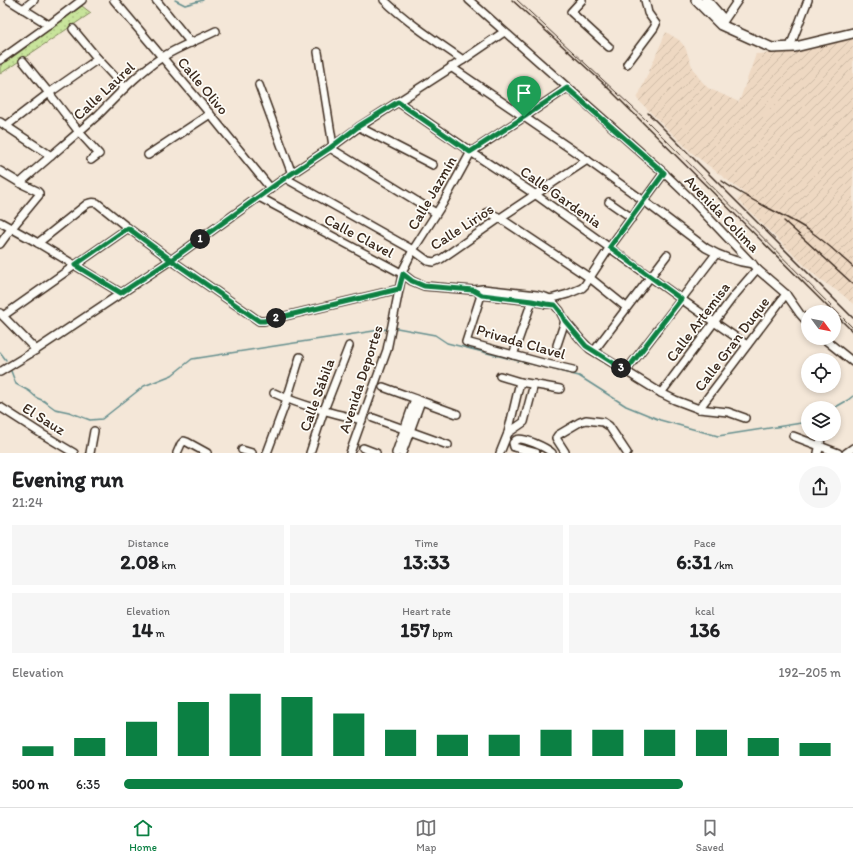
<!DOCTYPE html>
<html lang="en">
<head>
<meta charset="utf-8">
<style>
  :root { --surface:#fff; --page:#f6f6f6; --text:#202124; --muted:#757577; --line:#e0e0e0; --accent:#0b8043 }
  body { margin:0; font-family:Itim,sans-serif; background:var(--page); color:var(--text); height:100vh; display:flex; flex-direction:column; font-size:15px; white-space:nowrap }
  * { box-sizing:border-box; margin:0 }
  p { font-size:13px; color:var(--muted) }
  .icon { flex:none; width:22px; height:22px; fill:none; stroke:currentColor; stroke-width:2; stroke-linecap:round; stroke-linejoin:round }
  .map { position:relative; height:453px; overflow:hidden }
  .panel { display:flex; flex-direction:column; background:var(--surface); flex:1 }
  .panel>* { flex:none }
  .needle { width:26px; rotate:122deg }
  .buttons { position:absolute; left:801px; top:305px; display:grid; gap:8px }
  .buttons a { display:grid; place-items:center; width:40px; height:40px; border-radius:50%; background:var(--surface); box-shadow:0 2px 6px #0003; font-size:20px }
  .pin { position:absolute; display:grid; place-items:center; width:34px; height:34px; color:#fff; margin:-41px -17px; border-radius:50% 50% 50% 0; rotate:-45deg; box-shadow:0 0 4px #0007 }
  .pin .icon { rotate:45deg }
  .km { position:absolute; width:20px; height:20px; margin:-10px; border-radius:50%; background:#222; color:#fff; font-size:11px; line-height:20px; text-align:center }
  .round { display:grid; place-items:center; flex:none; width:42px; height:42px; border-radius:21px; background:var(--page) }
  .head { display:flex; align-items:center; justify-content:space-between; height:68px; padding:0 12px }
  h1 { font-size:22px; font-weight:800; line-height:30px }
  .stats { display:grid; grid-template-columns:repeat(3,1fr); gap:6px; height:68px; padding:4px 12px }
  .stats div { display:grid; align-content:center; border-radius:0px; background:var(--page); text-align:center }
  .stats b { font-size:20px; font-weight:800 }
  .stats small { font-size:11px; font-weight:400 }
  .stats p { font-size:11px }
  .chart { height:112px; padding:8px 12px }
  .chart p { display:flex; justify-content:space-between }
  .chart svg { width:100%; height:72px; margin-top:4px; stroke:var(--accent); stroke-width:6 }
  ul { padding:0 12px; list-style:none; font-size:13px }
  li { display:grid; grid-template-columns:64px 48px 1fr; align-items:center; height:30px }
  li i { height:10px; border-radius:5px; background:var(--accent) }
  .tabs { display:flex; justify-content:space-around; align-items:center; height:56px; border-top:1px solid var(--line); background:var(--surface); font-size:11px; color:var(--muted) }
  .tabs a { display:grid; justify-items:center; gap:2px }
  .tabs .on { color:var(--accent) }
  .map>svg:first-child { display:block }
</style>
</head>
<body>
<div class="map">
<svg width="853" height="453" viewBox="0 0 853 453">
  <defs>
    <pattern id="industrial-furrows" width="10" height="10" patternUnits="userSpaceOnUse"><rect width="10" height="10" fill="#eed8c2"/><path d="M-1 1l2-2M0 10L10 0M9 11l2-2" fill="none" stroke="#cdbaa6"/></pattern>
    <pattern id="grass-dots" width="8" height="8" patternUnits="userSpaceOnUse"><rect width="8" height="8" fill="#c8e49b"/><path d="M2 2h.1M6 6h.1" fill="none" stroke="#adc485" stroke-width="1.8" stroke-linecap="round"/></pattern>
  </defs>
  <rect width="100%" height="100%" fill="#f4e7d8"/>
  <filter id="ink" filterUnits="userSpaceOnUse"><feTurbulence type="fractalNoise" baseFrequency=".025" numOctaves="2"/><feDisplacementMap in="SourceGraphic" scale="8" xChannelSelector="R" yChannelSelector="G"/><feConvolveMatrix kernelMatrix="1 2 1 2 8 2 1 2 1" color-interpolation-filters="sRGB"/></filter>
  <g filter="url(#ink)">
    <path fill="url(#industrial-furrows)" d="M666 32 679 40 685 47 692 66 699 78 708 88 739 102 756 54 795 52 853 38V304L843 295 818 278 803 264 738 200 744 193 692 153 637 99Z"/>
    <path fill="url(#grass-dots)" stroke="#82875c" d="M82 6 91 13 0 74V66C28 47 54 25 82 6Z"/>
    <g fill="none" stroke-linecap="round" stroke-linejoin="round">
      <g stroke="#658f8e" stroke-width="1.5">
        <path d="M175 0 185 5 203 0"/>
        <path d="M397 328 435 335 447 343 579 376 626 406 660 420 718 436 808 422"/>
        <path d="M0 352 6 360"/>
        <path d="M11 371 16 384 29 391 37 398 44 401 55 409 69 412 90 420 102 419 144 386 172 375 192 359 301 342 387 329"/>
        <path d="M834 408 848 400 853 396"/>
      </g>
      <defs>
        <g id="minor">
          <path d="M9 0 49 25"/>
          <path d="M114 0 210 114 271 189"/>
          <path d="M156 0 191 43"/>
          <path d="M384 0C408 23 436 41 463 60"/>
          <path d="M469 0 664 173 688 196 757 269 786 294 800 314 808 323"/>
          <path d="M582 0 571 12 609 47"/>
          <path d="M23 9 34 0"/>
          <path d="M721 25 738 0"/>
          <path d="M73 29 98 59 125 88"/>
          <path d="M790 47 808 0"/>
          <path d="M318 52 333 146"/>
          <path d="M0 60 49 25 82 0"/>
          <path d="M23 61 49 93 79 132 99 154 91 160"/>
          <path d="M627 64 654 28 656 24 648 13 645 0"/>
          <path d="M451 67 587 160 644 201 706 248C720 256 736 262 753 264"/>
          <path d="M259 85 292 174"/>
          <path d="M398 102 471 152 536 195 681 299 747 345"/>
          <path d="M0 122 51 156"/>
          <path d="M6 126 49 93 98 59"/>
          <path d="M359 127 433 165"/>
          <path d="M330 148 436 213"/>
          <path d="M148 155 210 114"/>
          <path d="M0 171 20 183 37 191 39 193V195L11 229 0 244"/>
          <path d="M285 178 413 250 428 261 434 262 441 259 500 218 587 160"/>
          <path d="M20 183C46 160 72 138 98 115 118 95 138 73 161 58 178 47 198 40 216 31"/>
          <path d="M259 197 403 274 412 281 424 286 473 290 483 289 537 295 545 297 550 299 560 311 565 321 582 341 590 349 661 393 675 400 699 409 728 412 745 418"/>
          <path d="M609 202 632 218"/>
          <path d="M488 212 500 218 590 278 626 307"/>
          <path d="M0 222 38 243 121 293"/>
          <path d="M38 243 87 204C91 202 93 202 97 203L128 228 171 260 259 321H264L399 289"/>
          <path d="M483 289 466 342 543 363 573 370"/>
          <path d="M479 294 481 295 532 301 549 304"/>
          <path d="M546 304 550 299 568 294 582 288 585 285 610 247 664 173"/>
          <path d="M0 313 36 350"/>
          <path d="M3 316 128 228"/>
          <path d="M823 338 853 362"/>
          <path d="M557 345 565 321"/>
          <path d="M594 351 667 255"/>
          <path d="M513 355 532 301"/>
          <path d="M626 371 716 254"/>
          <path d="M0 372 36 350 171 260 285 178 333 146 359 127 463 60 504 32"/>
          <path d="M500 376 520 382 560 389"/>
          <path d="M383 387 457 414"/>
          <path d="M274 393C302 406 332 413 362 420"/>
          <path d="M661 393 733 297 757 269"/>
          <path d="M0 407 42 434 74 453"/>
          <path d="M699 409 786 294"/>
          <path d="M373 418 448 445"/>
          <path d="M508 433 524 422 534 384"/>
          <path d="M793 436 838 453"/>
          <path d="M363 448 376 453"/>
          <path d="M242 450 252 453"/>
          <path d="M565 452 556 438 558 435 580 422 586 420 603 422 609 426 627 453"/>
          <path d="M90 453 94 431"/>
          <path d="M177 453 181 444 184 441 187 442 207 453"/>
          <path d="M267 453 287 399 300 357"/>
          <path d="M310 453 324 410 349 346"/>
          <path d="M350 453 387 350 403 270 413 250 443 203 471 152 524 117 567 88"/>
          <path d="M396 453 415 399"/>
          <path d="M402 453 421 401"/>
          <path d="M500 453 508 433 520 382"/>
          <path d="M536 453 514 447 513 443C514 442 515 441 516 440 522 436 547 448 552 453"/>
          <path d="M818 453 822 434"/>
          <path d="M846 453 853 448"/>
        </g>
        <g id="major">
          <path d="M696 0 721 25 772 48 795 47 853 33"/>
          <path d="M706 0 721 17"/>
        </g>
      </defs>
      <use href="#minor" stroke="#3b2a1e" stroke-width="10"/>
      <use href="#major" stroke="#3b2a1e" stroke-width="12"/>
      <use href="#minor" stroke="#fdfcf7" stroke-width="7"/>
      <use href="#major" stroke="#fdfcf7" stroke-width="9"/>
      <path stroke="#3b2a1e" stroke-width="1" d="M517 0 645 119 853 328"/>
      <g stroke="#3b2a1e" stroke-width="1.5">
        <path d="M512 0 602 82 833 312"/>
        <path d="M648 113 853 318"/>
        <path d="M722 181C749 201 782 213 810 231 826 242 839 255 853 267"/>
        <path d="M784 221 793 229 853 284"/>
        <path d="M834 313 853 332"/>
      </g>
    </g>
  </g>
  <g fill="none" stroke-linecap="round" stroke-linejoin="round" filter="url(#ink)">
    <defs>
      <path id="route" d="M524 117 470 152 398 102 359 126 330 148 285 178 171 260 128 228 75 265 121 293 171 260 259 321H264L399 289 403 274 412 281 424 286 473 290 482 295 532 301 546 304 555 305 560 311 565 321 586 346 626 371 681 299 610 247 664 173 567 88 524 117"/>
    </defs>
    <use href="#route" stroke="#fff" stroke-width="8"/>
    <use href="#route" stroke="#0b8043" stroke-width="5"/>
  </g>
  <g text-anchor="middle" dominant-baseline="central" stroke-width="3.5" stroke-linejoin="round" paint-order="stroke">
    <g font-size="15" fill="#3b2a1e" stroke="#fdfcf7">
      <text transform="translate(203 86) rotate(50)">Calle Olivo</text>
      <text transform="translate(104 91) rotate(-43)">Calle Laurel</text>
      <text transform="translate(432 193) rotate(-60)">Calle Jazmín</text>
      <text transform="translate(561 197) rotate(35)">Calle Gardenia</text>
      <text transform="translate(722 214) rotate(46)">Avenida Colima</text>
      <text transform="translate(462 227) rotate(-33)">Calle Lirios</text>
      <text transform="translate(359 236) rotate(28)">Calle Clavel</text>
      <text transform="translate(698 322) rotate(-53)">Calle Artemisa</text>
      <text transform="translate(521 342) rotate(16)">Privada Clavel</text>
      <text transform="translate(732 344) rotate(-53)">Calle Gran Duque</text>
      <text transform="translate(361 379) rotate(-72)">Avenida Deportes</text>
      <text transform="translate(317 395) rotate(-70)">Calle Sábila</text>
      <text transform="translate(44 419) rotate(32)">El Sauz</text>
    </g>
  </g>
</svg>
<div class="buttons">
<a><svg class="needle" viewBox="-14 -14 28 28"><path d="M0-13l5 13h-10z" fill="#e53935"/><path d="M0 13l5-13h-10z" fill="#757577"/></svg></a>
<a><svg class="icon" aria-label="locate" viewBox="0 0 24 24"><circle cx="12" cy="12" r="6"/><path d="M12 2v4M12 18v4M2 12h4M18 12h4"/></svg></a>
<a><svg class="icon" aria-label="layers" viewBox="0 0 24 24"><path d="M12 4l9 5-9 5-9-5zM3 14l9 5 9-5"/></svg></a>
</div>
<div class="pin" style="left:524px;top:117px;background:#1e9e55"><svg class="icon" aria-label="arrive" viewBox="0 0 24 24"><path d="M6 21V4h12l-3 4 3 4H6"/></svg></div>
<b class="km" style="left:200px;top:239px">1</b>
<b class="km" style="left:276px;top:318px">2</b>
<b class="km" style="left:621px;top:368px">3</b>
</div>
<section class="panel">
<div class="head"><div><h1>Evening run</h1><p>21:24</p></div><a class="round"><svg class="icon" aria-label="share" viewBox="0 0 24 24"><path d="M12 15V3M7 8l5-5 5 5M5 13v7h14v-7"/></svg></a></div>
<div class="stats">
<div><p>Distance</p><b>2.08<small> km</small></b></div>
<div><p>Time</p><b>13:33</b></div>
<div><p>Pace</p><b>6:31<small> /km</small></b></div>
</div>
<div class="stats">
<div><p>Elevation</p><b>14<small> m</small></b></div>
<div><p>Heart rate</p><b>157<small> bpm</small></b></div>
<div><p>kcal</p><b>136</b></div>
</div>
<div class="chart"><p><span>Elevation</span>192–205 m</p>
<svg viewBox="0 0 160 44" preserveAspectRatio="none"><path d="M5 44V38M15 44V33M25 44V23M35 44V11M45 44V6M55 44V8M65 44V18M75 44V28M85 44V31M95 44V31M105 44V28M115 44V28M125 44V28M135 44V28M145 44V33M155 44V36"/></svg>
</div>
<ul>
<li><b>500 m</b>6:35<i style="width:78%"></i></li>
</ul>
</section>
<nav class="tabs">
<a class="on"><svg class="icon" aria-label="home" viewBox="0 0 24 24"><path d="M3 11l9-7 9 7M6 9v11h12V9"/></svg>Home</a>
<a><svg class="icon" aria-label="map" viewBox="0 0 24 24"><path d="M3 6l6-2 6 2 6-2v14l-6 2-6-2-6 2zM9 4v14M15 6v14"/></svg>Map</a>
<a><svg class="icon" aria-label="saved" viewBox="0 0 24 24"><path d="M7 4h10v16l-5-4-5 4z"/></svg>Saved</a>
</nav>
</body>
</html>
